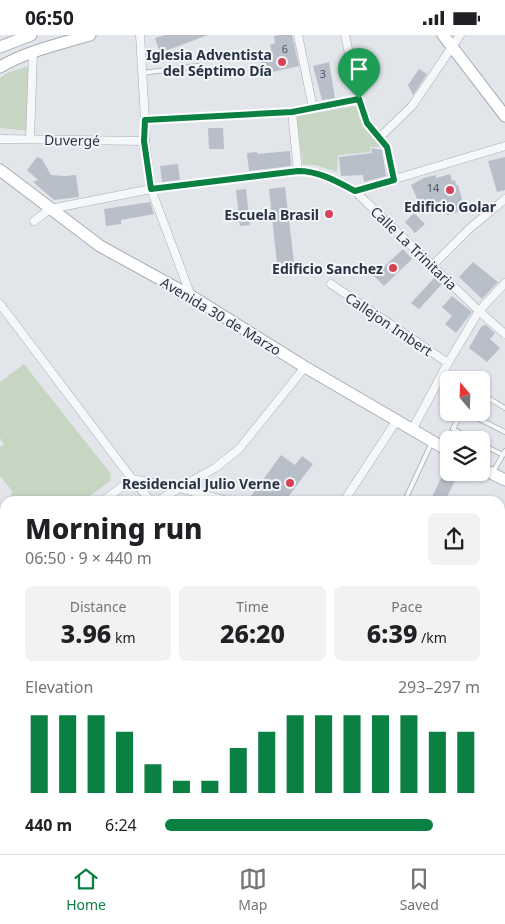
<!DOCTYPE html>
<html lang="en">
<head>
<meta charset="utf-8">
<style>
  :root { --surface:#fff; --page:#f2f2f2; --text:#202124; --muted:#757577; --line:#e0e0e0; --accent:#0b8043 }
  body { margin:0; font-family:"Noto Sans",sans-serif; background:var(--page); color:var(--text); height:100vh; display:flex; flex-direction:column; font-size:19px; white-space:nowrap }
  * { box-sizing:border-box; margin:0 }
  p { font-size:16px; color:var(--muted) }
  .icon { flex:none; width:28px; height:28px; fill:none; stroke:currentColor; stroke-width:2; stroke-linecap:round; stroke-linejoin:round }
  .map { position:relative; flex:1; overflow:hidden }
  .side { position:absolute; left:0px; top:461px; width:505px; height:359px; display:flex; flex-direction:column; background:var(--surface); border-radius:15px 15px 0 0; box-shadow:0 1px 4px #0004 }
  .side>* { flex:none }
  .needle { width:32px; rotate:341deg }
  .tools { position:absolute; left:440px; top:336px; display:grid; gap:10px }
  .tools a { display:grid; place-items:center; width:50px; height:50px; border-radius:8px; background:var(--surface); box-shadow:0 1px 4px #0004; font-size:25px }
  .pin { position:absolute; display:grid; place-items:center; width:42px; height:42px; color:#fff; margin:-51px -21px; border-radius:50% 50% 50% 0; rotate:-45deg; box-shadow:0 0 5px #0007 }
  .pin .icon { rotate:45deg }
  .round { display:grid; place-items:center; flex:none; width:52px; height:52px; border-radius:8px; background:var(--page) }
  .summary { display:flex; align-items:center; justify-content:space-between; height:85px; padding:0 25px }
  h1 { font-size:28px; font-weight:800; line-height:38px }
  .figures { display:grid; grid-template-columns:repeat(3,1fr); gap:8px; height:85px; padding:5px 25px }
  .figures div { display:grid; align-content:center; border-radius:8px; background:var(--page); text-align:center }
  .figures b { font-size:25px; font-weight:800 }
  .figures small { font-size:14px; font-weight:400 }
  .figures p { font-size:14px }
  .chart { height:140px; padding:10px 25px }
  .chart p { display:flex; justify-content:space-between }
  .chart svg { width:100%; height:90px; margin-top:5px; stroke:var(--accent); stroke-width:6 }
  ul { padding:0 25px; list-style:none; font-size:16px }
  li { display:grid; grid-template-columns:80px 60px 1fr; align-items:center; height:38px }
  li i { height:12px; border-radius:6px; background:var(--accent) }
  .status { display:flex; justify-content:space-between; align-items:center; height:35px; padding:0 25px; background:var(--surface); direction:ltr }
  .status svg { height:14px; fill:currentColor }
  .menu { display:flex; justify-content:space-around; align-items:center; height:70px; border-top:1px solid var(--line); background:var(--surface); font-size:14px; color:var(--muted) }
  .menu a { display:grid; justify-items:center; gap:2px }
  .menu .selected { color:var(--accent) }
  .map>svg:first-child { display:block }
</style>
</head>
<body>
<div class="status"><b>06:50</b><svg viewBox="0 0 49 12"><path d="M0 12V9h3v3zM5 12V6h3v6zM10 12V3h3v9zM15 12V0h3v12zM26 1h20v11H26zM47 4h2v5h-2z"/></svg></div>
<div class="map">
<svg width="505" height="819" viewBox="0 0 505 819">
  <rect width="100%" height="100%" fill="#e2e6eb"/>
  <g fill="#c7d6c3">
    <path d="M30 31V96L0 93V43L9 37Z"/>
    <path d="M361 70 366 94 382 112H370V117L338 120 337 137 315 130H303L296 81Z"/>
    <path d="M24 329 111 439 110 446 83 466H10L12 456 0 441V412L4 409 0 403V347Z"/>
  </g>
  <g fill="#b9bfc9">
    <path d="M165 0H208L160 18 155 3Z"/>
    <path d="M279 0H292L299 31 264 39 261 24 273 22 270 10 275 8 274 1Z"/>
    <path d="M329 27 335 63 322 65 313 31Z"/>
    <path d="M419 34 427 39 413 60 408 50Z"/>
    <path d="M208 93H223L224 114H209Z"/>
    <path d="M371 113 382 115 386 141 364 147 363 140 341 141 339 122 372 118Z"/>
    <path d="M290 116 291 131 249 136 247 118 257 117V119Z"/>
    <path d="M37 122 42 124 51 140 65 141 76 140 79 162 54 165 33 147 38 145 27 135Z"/>
    <path d="M505 122V155L497 157 488 126Z"/>
    <path d="M178 129 180 145 162 147 160 131Z"/>
    <path d="M450 139 452 146 455 145 456 150H458L465 175 447 180 443 165 422 175 411 150 424 143 436 140V143Z"/>
    <path d="M285 152 294 227 277 229 269 154Z"/>
    <path d="M246 154 250 190 240 191 236 155Z"/>
    <path d="M150 167 154 179 121 185V189L106 191 104 174Z"/>
    <path d="M414 178 425 189 415 198 405 187Z"/>
    <path d="M403 214 412 224 384 251 374 241Z"/>
    <path d="M473 227 498 247 482 264 459 242Z"/>
    <path d="M435 242 442 249 419 274 411 268Z"/>
    <path d="M452 261 472 277 456 298 445 289 452 281 442 272Z"/>
    <path d="M484 290H486L495 298 490 304 500 313 487 327 469 313 481 292Z"/>
    <path d="M281 420 295 430 302 421 313 429 285 466H258L251 461Z"/>
    <path d="M445 435 457 441 445 466H430Z"/>
  </g>
  <g fill="none" stroke-linecap="round" stroke-linejoin="round">
    <defs>
      <g id="lane">
        <path d="M142 38 198 31"/>
        <path d="M490 364 505 373"/>
        <path d="M461 378 453 394 473 405"/>
        <path d="M467 378 505 397"/>
        <path d="M481 409 503 420"/>
        <path d="M493 437 505 416"/>
        <path d="M406 463 432 407"/>
        <path d="M292 815 296 819"/>
      </g>
      <g id="street">
        <path d="M140 0 145 85V106L151 154 191 261"/>
        <path d="M298 0 313 73"/>
        <path d="M345 0 359 64 367 88 387 112 393 145"/>
        <path d="M292 77 298 136"/>
        <path d="M145 85 292 77 359 64"/>
        <path d="M379 103 412 71 460 0"/>
        <path d="M0 104 145 106"/>
        <path d="M30 104 33 18"/>
        <path d="M355 156 505 111"/>
        <path d="M34 186 50 174 151 154 298 136C319 136 336 146 355 156L479 276 505 299"/>
        <path d="M432 231 469 194 505 164"/>
        <path d="M331 249 448 328"/>
        <path d="M0 269 132 444 151 466"/>
        <path d="M412 395 448 328 479 276 505 248"/>
        <path d="M132 444 179 453 228 466"/>
        <path d="M103 466 132 444"/>
        <path d="M158 466 179 453 215 433 239 414 305 332"/>
        <path d="M344 466 397 385"/>
        <path d="M0 546 5 542"/>
        <path d="M0 577 5 574"/>
        <path d="M500 587 505 590"/>
        <path d="M0 595 5 601"/>
        <path d="M0 711 5 707"/>
        <path d="M500 727 505 732"/>
        <path d="M167 815 170 819"/>
        <path d="M78 819 84 815"/>
      </g>
      <g id="secondary">
        <path d="M443 0 505 81"/>
        <path d="M0 12 31 0"/>
        <path d="M0 32C27 16 60 9 90 0"/>
        <path d="M0 135 100 211 191 261 305 332 449 416"/>
        <path d="M481 433 505 445"/>
        <path d="M500 772 505 769"/>
        <path d="M428 819 434 815"/>
      </g>
    </defs>
    <use href="#lane" stroke="#a7adb6" stroke-width="5.5"/>
    <use href="#street" stroke="#a7adb6" stroke-width="9"/>
    <use href="#secondary" stroke="#a7adb6" stroke-width="13"/>
    <use href="#lane" stroke="#f5f7f9" stroke-width="4"/>
    <use href="#street" stroke="#f5f7f9" stroke-width="8"/>
    <use href="#secondary" stroke="#fff" stroke-width="11"/>
  </g>
  <g fill="none" stroke-linecap="round" stroke-linejoin="round">
    <defs>
      <path id="route" d="M359 64 367 88 387 112 394 145 355 156C336 146 319 136 298 136L151 154 144 106 145 85 292 77Z"/>
    </defs>
    <use href="#route" stroke="#fff" stroke-width="10"/>
    <use href="#route" stroke="#0b8043" stroke-width="6"/>
  </g>
  <g fill="#d64157" stroke="#f2f5f8" stroke-width="2">
    <circle cx="282" cy="27" r="5"/>
    <circle cx="450" cy="155" r="5"/>
    <circle cx="329" cy="179" r="5"/>
    <circle cx="393" cy="233" r="5"/>
    <circle cx="290" cy="448" r="5"/>
  </g>
  <g text-anchor="middle" dominant-baseline="central" stroke-width="4" stroke-linejoin="round" paint-order="stroke">
    <g font-size="11" fill="#4d5665">
      <text x="285" y="13">6</text>
      <text x="323" y="38">3</text>
      <text x="433" y="152">14</text>
    </g>
    <g font-size="14" font-weight="bold" fill="#293344" stroke="#f2f5f8" text-anchor="end">
      <text x="272" y="19">Iglesia Adventista<tspan x="272" dy="16">del Séptimo Día</tspan></text>
      <text x="450" y="171" text-anchor="middle">Edificio Golar</text>
      <text x="319" y="179">Escuela Brasil</text>
      <text x="383" y="233">Edificio Sanchez</text>
      <text x="280" y="448">Residencial Julio Verne</text>
    </g>
    <g font-size="14" fill="#293344" stroke="#f2f5f8">
      <text transform="translate(72 105) rotate(1)">Duvergé</text>
      <text transform="translate(414 213) rotate(44)">Calle La Trinitaria</text>
      <text transform="translate(221 281) rotate(31)">Avenida 30 de Marzo</text>
      <text transform="translate(389 289) rotate(34)">Callejon Imbert</text>
    </g>
  </g>
</svg>
<div class="tools">
<a><svg class="needle" viewBox="-14 -14 28 28"><path d="M0-13l5 13h-10z" fill="#e53935"/><path d="M0 13l5-13h-10z" fill="#757577"/></svg></a>
<a><svg class="icon" aria-label="layers" viewBox="0 0 24 24"><path d="M12 4l9 5-9 5-9-5zM3 14l9 5 9-5"/></svg></a>
</div>
<div class="pin" style="left:359px;top:64px;background:#1e9e55"><svg class="icon" aria-label="arrive" viewBox="0 0 24 24"><path d="M6 21V4h12l-3 4 3 4H6"/></svg></div>
<section class="side">
<div class="summary"><div><h1>Morning run</h1><p>06:50 · 9 × 440 m</p></div><a class="round"><svg class="icon" aria-label="share" viewBox="0 0 24 24"><path d="M12 15V3M7 8l5-5 5 5M5 13v7h14v-7"/></svg></a></div>
<div class="figures">
<div><p>Distance</p><b>3.96<small> km</small></b></div>
<div><p>Time</p><b>26:20</b></div>
<div><p>Pace</p><b>6:39<small> /km</small></b></div>
</div>
<div class="chart"><p><span>Elevation</span>293–297 m</p>
<svg viewBox="0 0 160 44" preserveAspectRatio="none"><path d="M5 44V6M15 44V6M25 44V6M35 44V14M45 44V30M55 44V38M65 44V38M75 44V22M85 44V14M95 44V6M105 44V6M115 44V6M125 44V6M135 44V6M145 44V14M155 44V14"/></svg>
</div>
<ul>
<li><b>440 m</b>6:24<i style="width:85%"></i></li>
</ul>
</section>
</div>
<nav class="menu">
<a class="selected"><svg class="icon" aria-label="home" viewBox="0 0 24 24"><path d="M3 11l9-7 9 7M6 9v11h12V9"/></svg>Home</a>
<a><svg class="icon" aria-label="map" viewBox="0 0 24 24"><path d="M3 6l6-2 6 2 6-2v14l-6 2-6-2-6 2zM9 4v14M15 6v14"/></svg>Map</a>
<a><svg class="icon" aria-label="saved" viewBox="0 0 24 24"><path d="M7 4h10v16l-5-4-5 4z"/></svg>Saved</a>
</nav>
</body>
</html>
